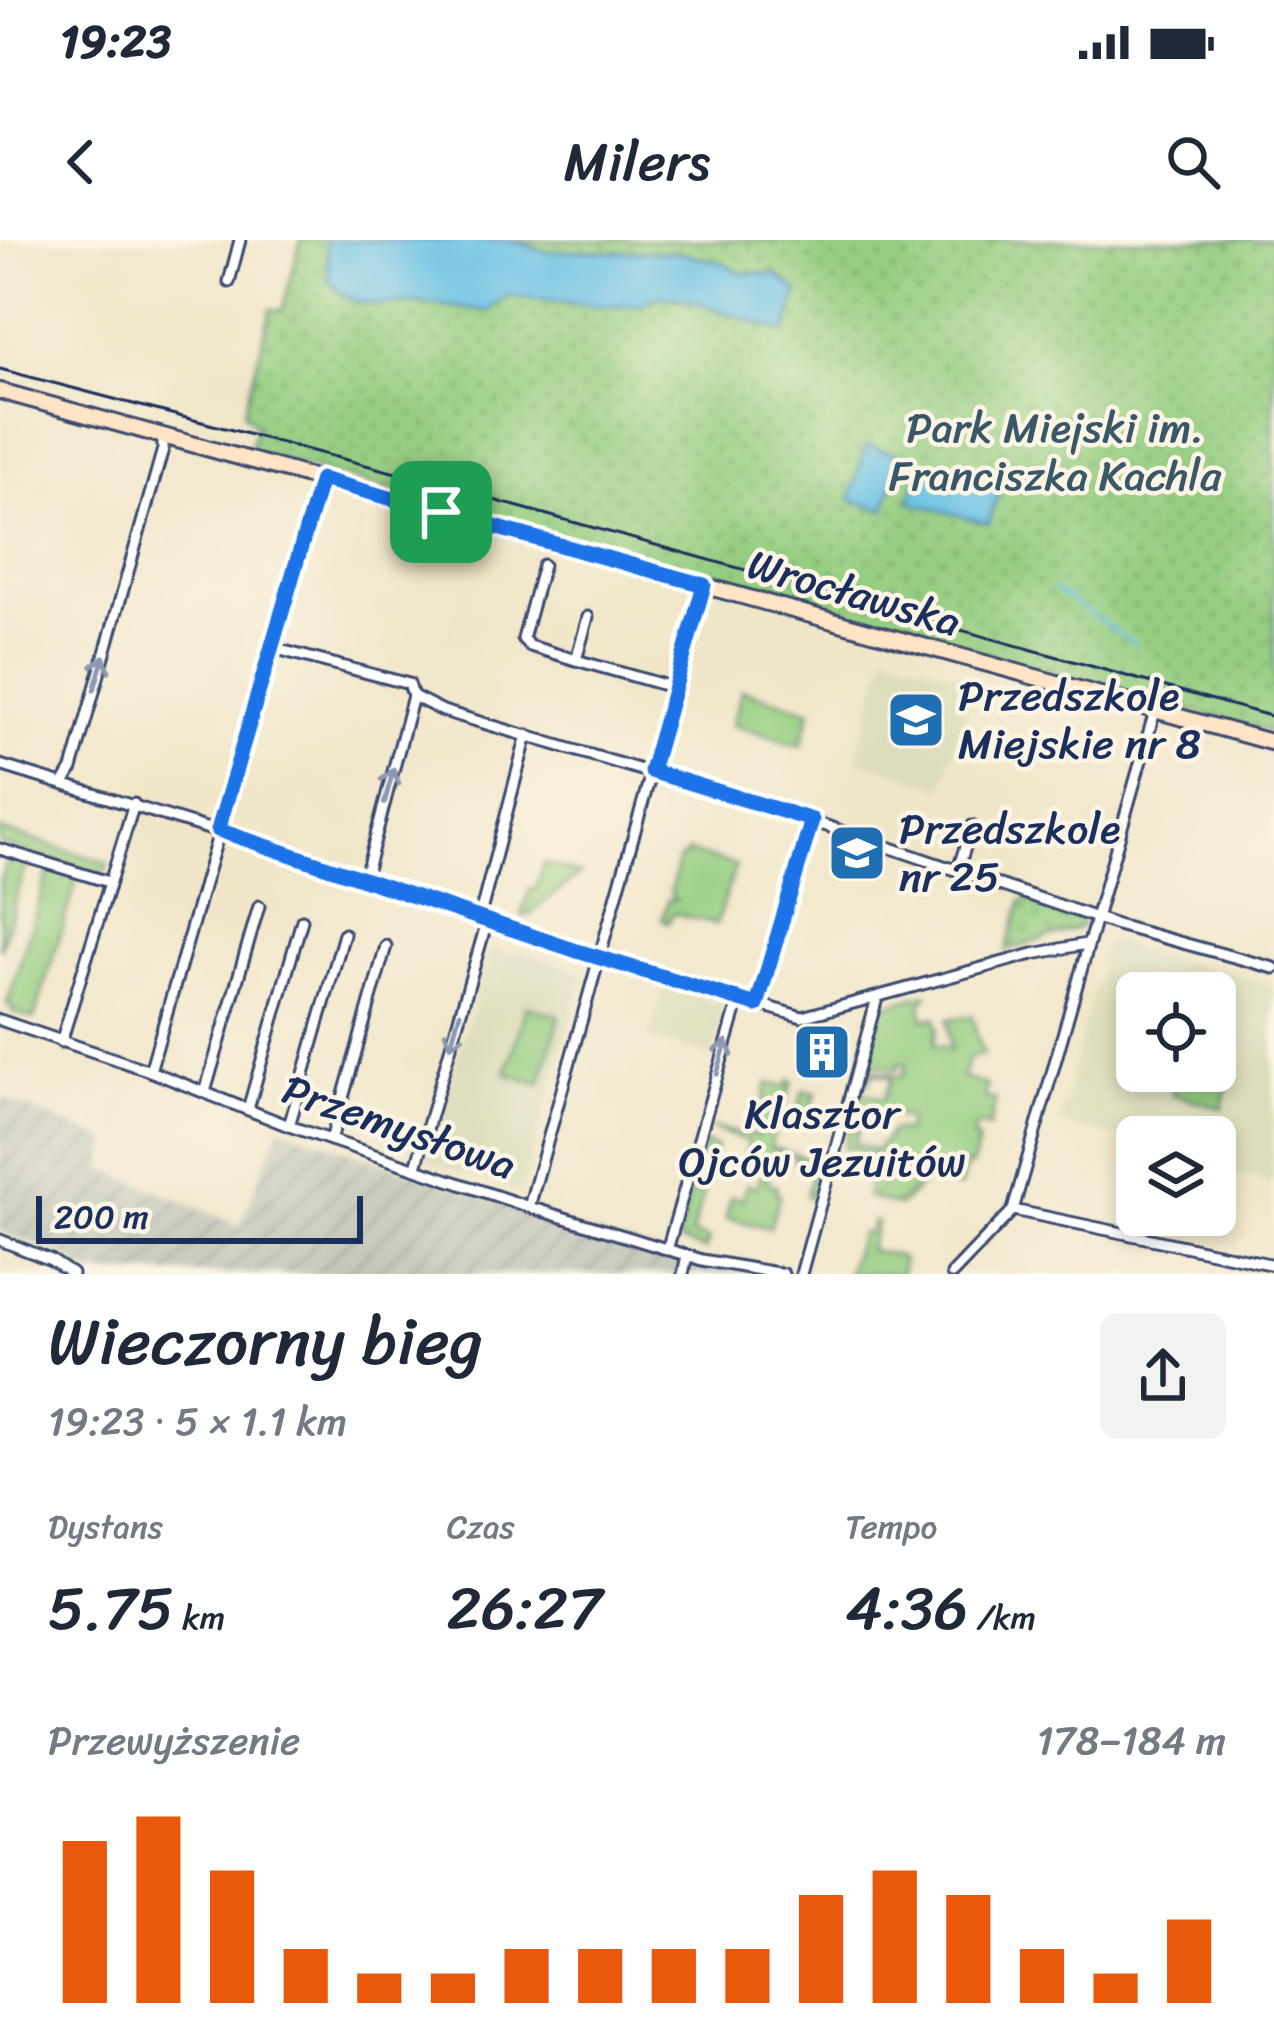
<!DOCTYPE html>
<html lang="pl">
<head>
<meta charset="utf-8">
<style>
  :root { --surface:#fff; --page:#f2f2f3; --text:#1f2937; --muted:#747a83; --accent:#ea580c }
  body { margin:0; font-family:Sriracha,sans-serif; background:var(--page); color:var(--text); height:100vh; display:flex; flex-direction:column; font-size:45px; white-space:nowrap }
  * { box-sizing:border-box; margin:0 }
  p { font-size:39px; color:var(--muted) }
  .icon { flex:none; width:66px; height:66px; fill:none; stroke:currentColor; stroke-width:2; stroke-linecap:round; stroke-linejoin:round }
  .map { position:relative; height:1034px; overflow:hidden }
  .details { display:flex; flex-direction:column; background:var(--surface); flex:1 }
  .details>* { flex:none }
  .buttons { position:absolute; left:1116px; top:732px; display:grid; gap:24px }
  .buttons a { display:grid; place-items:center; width:120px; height:120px; border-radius:18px; background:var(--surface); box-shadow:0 6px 18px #0003; font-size:60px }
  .scale { position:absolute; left:36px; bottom:30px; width:327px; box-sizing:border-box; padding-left:12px; border:6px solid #1b2f5e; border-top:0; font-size:33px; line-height:42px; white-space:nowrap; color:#1b2f5e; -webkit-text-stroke:9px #fcf5e5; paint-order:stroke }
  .pin { position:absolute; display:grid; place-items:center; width:102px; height:102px; color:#fff; margin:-51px; border-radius:24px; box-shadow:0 6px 18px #0006 }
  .round { display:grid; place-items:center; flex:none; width:126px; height:126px; border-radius:18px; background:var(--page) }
  .overview { display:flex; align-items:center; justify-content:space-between; height:204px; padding:0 48px }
  h1 { font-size:66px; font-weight:600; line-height:90px }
  .stats { display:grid; grid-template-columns:repeat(3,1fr); gap:18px; height:204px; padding:12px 48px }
  .stats div { display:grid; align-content:center }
  .stats b { font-size:60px; font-weight:600 }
  .stats small { font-size:33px; font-weight:400 }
  .stats p { font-size:33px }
  .chart { height:336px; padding:24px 48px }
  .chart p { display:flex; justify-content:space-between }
  .chart svg { width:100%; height:216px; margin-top:12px; stroke:var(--accent); stroke-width:6 }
  .status { display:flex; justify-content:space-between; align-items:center; height:84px; padding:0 60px; background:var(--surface); direction:ltr }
  .status svg { height:33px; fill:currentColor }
  header { display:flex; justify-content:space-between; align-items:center; height:156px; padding:0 48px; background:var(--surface); font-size:54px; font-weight:600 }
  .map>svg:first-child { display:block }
</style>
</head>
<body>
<div class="status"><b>19:23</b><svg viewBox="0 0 49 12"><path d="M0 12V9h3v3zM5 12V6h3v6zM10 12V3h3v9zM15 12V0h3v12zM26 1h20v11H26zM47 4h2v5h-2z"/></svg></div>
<header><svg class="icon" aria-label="back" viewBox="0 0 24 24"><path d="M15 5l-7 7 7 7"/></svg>Milers<svg class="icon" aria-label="search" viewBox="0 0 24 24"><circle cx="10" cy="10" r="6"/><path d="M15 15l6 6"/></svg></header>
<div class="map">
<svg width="1274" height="1034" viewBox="0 0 1274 1034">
  <defs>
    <pattern id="industrial-furrows" width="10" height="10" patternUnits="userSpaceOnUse" patternTransform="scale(3)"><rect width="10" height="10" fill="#c2c6b9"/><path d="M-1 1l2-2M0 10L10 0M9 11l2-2" fill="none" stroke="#a6aaa1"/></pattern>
    <pattern id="park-dots" width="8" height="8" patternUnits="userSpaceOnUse" patternTransform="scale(3)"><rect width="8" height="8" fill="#96ce81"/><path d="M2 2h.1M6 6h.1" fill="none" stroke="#81b172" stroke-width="1.8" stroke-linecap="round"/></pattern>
    <pattern id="garden-furrows" width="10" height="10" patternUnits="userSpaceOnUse" patternTransform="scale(3)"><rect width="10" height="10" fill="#96ce81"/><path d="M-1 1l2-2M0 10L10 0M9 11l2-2" fill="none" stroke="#81b172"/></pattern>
  </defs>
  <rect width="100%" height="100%" fill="#fcf5e5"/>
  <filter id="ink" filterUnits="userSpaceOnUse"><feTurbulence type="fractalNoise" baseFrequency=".00833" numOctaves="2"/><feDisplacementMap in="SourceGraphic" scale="24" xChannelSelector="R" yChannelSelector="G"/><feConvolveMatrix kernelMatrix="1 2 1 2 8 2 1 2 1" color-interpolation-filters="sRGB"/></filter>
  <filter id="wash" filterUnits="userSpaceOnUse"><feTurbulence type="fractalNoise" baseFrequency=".004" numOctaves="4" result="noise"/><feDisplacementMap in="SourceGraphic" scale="48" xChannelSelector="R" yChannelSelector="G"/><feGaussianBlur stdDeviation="2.7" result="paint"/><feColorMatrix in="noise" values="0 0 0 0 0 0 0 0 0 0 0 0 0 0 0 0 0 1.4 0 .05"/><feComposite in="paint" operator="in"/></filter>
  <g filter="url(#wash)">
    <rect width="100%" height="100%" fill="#f1e6c9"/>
    <g fill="#ddddbc" fill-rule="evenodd">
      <path d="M886 413 974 439 943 548 856 519Z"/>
      <path d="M1119 701 1133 710 1197 725 1204 731 1212 728 1274 745V942L1215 931V897H1137V903L1059 883 1100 726V713L1108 703ZM1137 753H1215V831H1137Z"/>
      <path d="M491 708 511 716 515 710 584 733 522 948 518 951 429 922 426 916Z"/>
      <path d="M664 747 726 766 712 816 649 797Z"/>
    </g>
    <path fill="url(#industrial-furrows)" d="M0 857 108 901 103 928 240 986 280 887 531 974 701 1025 751 1034H91L63 1014 0 992Z"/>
    <g fill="#96ce81" stroke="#587e70" stroke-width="3">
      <path d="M742 450 811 470 801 506 732 485Z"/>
      <path d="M0 590 108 623 104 635 0 604Z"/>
      <path d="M687 612 736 625 716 684 673 673 668 683 662 679 668 660H675L670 653 679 618H684Z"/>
      <path d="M9 617 27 624 0 710V639Z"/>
      <path d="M543 623 580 634 527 676 521 675 530 649 536 650Z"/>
      <path d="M49 629 75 637 76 643 34 779 12 772 14 767 7 765Z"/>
      <path d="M928 754 921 765 924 779 935 777 938 787 934 804 951 809 948 779 972 776 983 815 969 817 963 838 987 845 984 857 996 860 989 888 976 885 973 899 979 901 972 926 967 925 960 948 927 940 928 931 844 907 854 872 862 875 855 904 876 910 893 890 905 892 908 879 856 864 859 851 884 859 892 837 874 833 868 844 861 842 865 827 901 837 907 825 900 822 897 830 867 821 883 765Z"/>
      <path d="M526 766 560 776 540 844 506 834Z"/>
      <path d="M1186 836 1227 845 1223 868 1172 854 1176 840Z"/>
      <path d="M789 840 793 841 783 872 796 876 803 850 816 853 807 885 778 879 770 907 824 923 815 957 806 956 813 928 794 922 796 916 776 910 767 943 777 946 776 952 780 954 770 988 726 978 731 956 742 959 747 944 757 947 765 924 746 911 748 902 711 888 758 896 760 888 756 886 768 843 786 847Z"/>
      <path d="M704 903 716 907 692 994 709 1000 705 1010 678 1001Z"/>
      <path d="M873 981 877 982 869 1010 899 1016 903 1021 901 1034 847 1033 861 993 868 994Z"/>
    </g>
    <g fill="url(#park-dots)" stroke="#587e70" stroke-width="3">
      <path d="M301 0H1274V493L249 211 256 186 244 172 271 69 282 71Z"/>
      <path d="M1026 658 1081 677V687L1006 711 1022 661Z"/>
    </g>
    <path fill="url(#garden-furrows)" stroke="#587e70" stroke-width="3" d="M876 917 929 931 925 942 899 966 866 957Z"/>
    <g fill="#67c1e5" stroke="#4178a2" stroke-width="3">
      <path d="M326 0H513L544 11 675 12 724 23 741 33 776 34 797 51 786 93 684 58 657 56 640 65 598 66 507 55 489 71C469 69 449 66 430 64 389 58 362 80 329 41Z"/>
      <path d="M866 205 901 215 885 270 850 260Z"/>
      <path d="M920 227 999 250 989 284 910 262Z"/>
    </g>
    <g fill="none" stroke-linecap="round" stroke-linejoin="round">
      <path stroke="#67c1e5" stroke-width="3" d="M1054 349 1136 405"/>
    </g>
  </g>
  <g filter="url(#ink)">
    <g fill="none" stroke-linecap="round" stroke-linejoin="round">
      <defs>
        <g id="street">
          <path d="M229 42 240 0"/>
          <path d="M543 325 523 399 530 406 576 420"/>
          <path d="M588 377 576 420 675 448"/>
          <path d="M273 408 409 444 413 456 443 471 812 581 1117 685 1274 728"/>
          <path d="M0 525 365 637 577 711 802 777 1033 714 1086 704"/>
          <path d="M63 544 72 529 163 209V196"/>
          <path d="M0 609 109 642"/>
          <path d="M958 629 972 586"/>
          <path d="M365 637 413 456"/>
          <path d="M480 675 527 495"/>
          <path d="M757 765 812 581"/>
          <path d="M0 780 150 831 289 886 529 967 702 1020 783 1034"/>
          <path d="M61 802 134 564"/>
          <path d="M150 831 321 239"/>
          <path d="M205 852 259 666"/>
          <path d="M248 869 302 680"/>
          <path d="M289 886 344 694"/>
          <path d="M331 900 386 706"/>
          <path d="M416 927 488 678"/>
          <path d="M529 967 704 345"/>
          <path d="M1013 970 1274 1025"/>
          <path d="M0 1000 51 1020 72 1034"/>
          <path d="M667 1010 739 760"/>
          <path d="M683 1034 687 1016"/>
          <path d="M801 1034 877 758"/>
          <path d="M952 1034 1013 970 1155 471"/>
        </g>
        <path id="secondary" d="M0 151 1274 503"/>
      </defs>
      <use href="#street" stroke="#3b4a6e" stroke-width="15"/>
      <use href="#secondary" stroke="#3b4a6e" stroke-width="20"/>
      <use href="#street" stroke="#fff" stroke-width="9"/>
      <use href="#secondary" stroke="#ffe4c6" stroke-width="14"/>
      <path stroke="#1b2f5e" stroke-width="3" d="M0 129 400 234 1274 477"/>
    </g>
    <defs><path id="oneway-shaft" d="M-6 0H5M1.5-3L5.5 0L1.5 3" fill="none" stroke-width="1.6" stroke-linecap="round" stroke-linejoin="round" transform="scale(3)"/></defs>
    <g stroke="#8d97ae">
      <use href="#oneway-shaft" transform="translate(99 433) rotate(-74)"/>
      <use href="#oneway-shaft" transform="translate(389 546) rotate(-75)"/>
      <use href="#oneway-shaft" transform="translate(455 790) rotate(106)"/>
      <use href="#oneway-shaft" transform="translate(722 817) rotate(-74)"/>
    </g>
  </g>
  <g fill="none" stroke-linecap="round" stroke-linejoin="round" filter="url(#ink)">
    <defs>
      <path id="route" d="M321 239 704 345 651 531 812 580 757 765 577 711 218 590Z"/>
    </defs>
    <use href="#route" stroke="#fff" stroke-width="24"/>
    <use href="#route" stroke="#1a73e8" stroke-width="15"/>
  </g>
  <defs>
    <symbol id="school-square" viewBox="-11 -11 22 22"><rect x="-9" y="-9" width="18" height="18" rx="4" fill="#1f6fb2" stroke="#fcf5e5"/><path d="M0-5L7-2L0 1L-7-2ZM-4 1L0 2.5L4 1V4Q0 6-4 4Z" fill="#fff"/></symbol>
    <symbol id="building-square" viewBox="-11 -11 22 22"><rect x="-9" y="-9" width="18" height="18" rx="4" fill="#1f6fb2" stroke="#fcf5e5"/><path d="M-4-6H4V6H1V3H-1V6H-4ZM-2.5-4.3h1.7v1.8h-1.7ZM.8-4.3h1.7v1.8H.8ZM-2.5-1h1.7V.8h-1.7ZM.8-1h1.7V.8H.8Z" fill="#fff"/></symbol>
  </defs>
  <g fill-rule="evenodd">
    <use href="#school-square" x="883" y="447" width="66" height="66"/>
    <use href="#school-square" x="824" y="580" width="66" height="66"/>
    <use href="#building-square" x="789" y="779" width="66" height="66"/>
  </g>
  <g text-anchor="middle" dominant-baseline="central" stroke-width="9" stroke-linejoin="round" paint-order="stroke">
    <g font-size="42" fill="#3a5767" stroke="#fcf5e5">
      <text x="1055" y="188">Park Miejski im.<tspan x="1055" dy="48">Franciszka Kachla</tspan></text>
    </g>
    <g font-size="42" fill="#1b2f5e" stroke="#fcf5e5">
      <text transform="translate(854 353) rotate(16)">Wrocławska</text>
      <text transform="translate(399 887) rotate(19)">Przemysłowa</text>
    </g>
    <g font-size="42" fill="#1b2f5e" stroke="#fcf5e5" text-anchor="start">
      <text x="958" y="456">Przedszkole<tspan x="958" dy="48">Miejskie nr 8</tspan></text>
      <text x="899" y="589">Przedszkole<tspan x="899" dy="48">nr 25</tspan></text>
      <text x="822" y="874" text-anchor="middle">Klasztor<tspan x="822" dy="48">Ojców Jezuitów</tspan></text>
    </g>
  </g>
</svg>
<div class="buttons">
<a><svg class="icon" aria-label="locate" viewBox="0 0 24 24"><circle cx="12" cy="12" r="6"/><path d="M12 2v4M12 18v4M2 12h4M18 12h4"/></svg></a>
<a><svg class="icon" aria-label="layers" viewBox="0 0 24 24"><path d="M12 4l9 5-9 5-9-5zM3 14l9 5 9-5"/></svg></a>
</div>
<div class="scale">200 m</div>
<div class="pin" style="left:441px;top:272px;background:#1e9e55"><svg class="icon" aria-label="arrive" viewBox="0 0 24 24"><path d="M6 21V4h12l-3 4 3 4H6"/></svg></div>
</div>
<section class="details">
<div class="overview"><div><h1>Wieczorny bieg</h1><p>19:23 · 5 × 1.1 km</p></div><a class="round"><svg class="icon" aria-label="share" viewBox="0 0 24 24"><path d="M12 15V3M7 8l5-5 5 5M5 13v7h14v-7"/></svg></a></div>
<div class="stats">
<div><p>Dystans</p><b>5.75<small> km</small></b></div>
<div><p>Czas</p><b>26:27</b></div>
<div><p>Tempo</p><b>4:36<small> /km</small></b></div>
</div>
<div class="chart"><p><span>Przewyższenie</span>178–184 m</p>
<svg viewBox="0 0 160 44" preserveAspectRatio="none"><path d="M5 44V11M15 44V6M25 44V17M35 44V33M45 44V38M55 44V38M65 44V33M75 44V33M85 44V33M95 44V33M105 44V22M115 44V17M125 44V22M135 44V33M145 44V38M155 44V27"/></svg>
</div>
</section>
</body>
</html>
